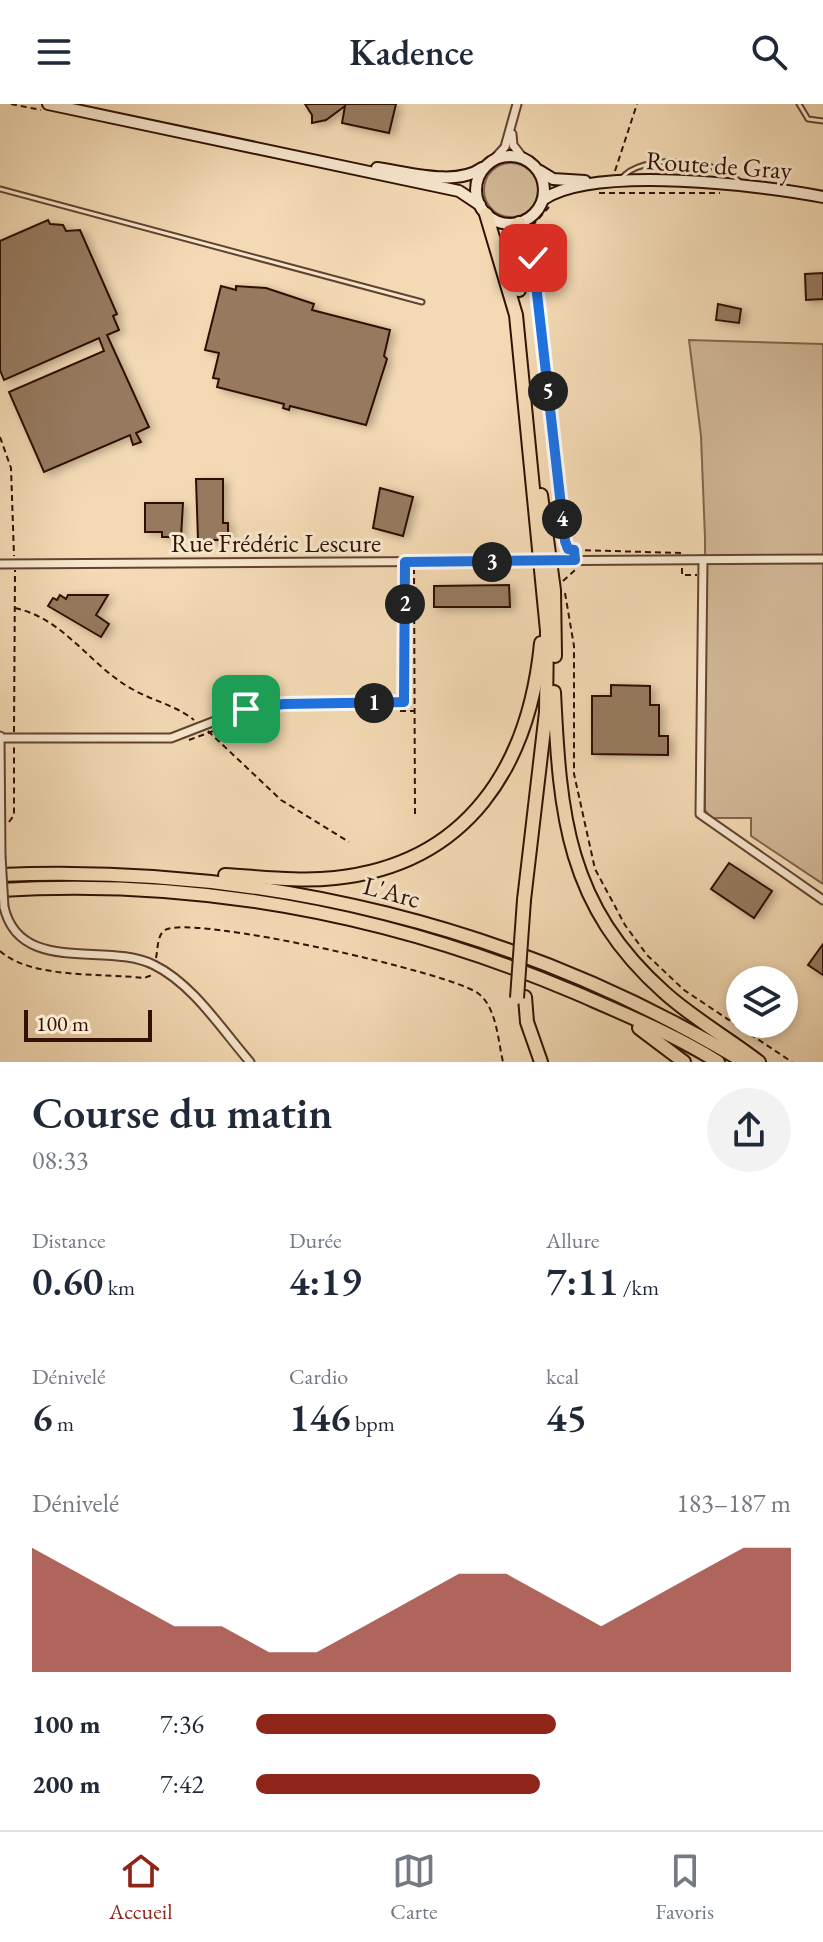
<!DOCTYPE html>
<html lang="fr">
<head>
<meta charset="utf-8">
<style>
  :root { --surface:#fff; --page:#f2f2f3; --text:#1f2937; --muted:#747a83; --line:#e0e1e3; --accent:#8f2418 }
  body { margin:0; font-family:"EB Garamond",serif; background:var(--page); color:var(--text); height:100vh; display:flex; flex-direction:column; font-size:30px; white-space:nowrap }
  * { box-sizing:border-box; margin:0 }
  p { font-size:26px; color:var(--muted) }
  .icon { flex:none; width:44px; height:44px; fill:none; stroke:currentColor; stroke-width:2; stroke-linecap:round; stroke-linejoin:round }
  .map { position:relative; height:958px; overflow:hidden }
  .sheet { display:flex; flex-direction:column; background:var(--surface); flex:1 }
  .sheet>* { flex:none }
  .fabs { position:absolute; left:726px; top:862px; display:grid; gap:16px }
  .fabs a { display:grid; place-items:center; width:72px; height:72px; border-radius:50%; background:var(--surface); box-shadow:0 4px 12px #0003; font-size:40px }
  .scale { position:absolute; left:24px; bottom:20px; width:128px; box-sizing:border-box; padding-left:8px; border:4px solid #321103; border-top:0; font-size:22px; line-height:28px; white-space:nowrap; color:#321103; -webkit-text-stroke:6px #f7e7ce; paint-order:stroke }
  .pin { position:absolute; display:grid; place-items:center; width:68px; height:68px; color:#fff; margin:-34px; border-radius:16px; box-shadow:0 4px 12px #0006 }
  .km { position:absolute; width:40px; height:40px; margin:-20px; border-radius:50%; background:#222; color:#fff; font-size:22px; line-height:40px; text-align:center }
  .round { display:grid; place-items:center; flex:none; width:84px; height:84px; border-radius:42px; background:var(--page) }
  .headline { display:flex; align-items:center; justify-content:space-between; height:136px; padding:0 32px }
  h1 { font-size:44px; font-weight:600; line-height:60px }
  .figures { display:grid; grid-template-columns:repeat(3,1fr); gap:12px; height:136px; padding:8px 32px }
  .figures div { display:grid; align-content:center }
  .figures b { font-size:40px; font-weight:600 }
  .figures small { font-size:22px; font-weight:400 }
  .figures p { font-size:22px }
  .chart { height:224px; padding:16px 32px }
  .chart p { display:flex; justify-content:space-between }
  .chart svg { width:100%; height:144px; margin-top:8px; fill:var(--accent); opacity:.7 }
  ul { padding:0 32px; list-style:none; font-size:26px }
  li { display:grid; grid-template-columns:128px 96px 1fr; align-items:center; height:60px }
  li i { height:20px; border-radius:10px; background:var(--accent) }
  header { display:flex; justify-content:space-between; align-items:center; height:104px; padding:0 32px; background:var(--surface); font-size:36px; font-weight:600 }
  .menu { display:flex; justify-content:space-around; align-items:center; height:112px; border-top:2px solid var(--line); background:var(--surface); font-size:22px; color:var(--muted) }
  .menu a { display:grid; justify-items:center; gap:4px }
  .menu .selected { color:var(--accent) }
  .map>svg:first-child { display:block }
</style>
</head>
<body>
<header><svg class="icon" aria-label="menu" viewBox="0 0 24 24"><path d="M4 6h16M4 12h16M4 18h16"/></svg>Kadence<svg class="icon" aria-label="search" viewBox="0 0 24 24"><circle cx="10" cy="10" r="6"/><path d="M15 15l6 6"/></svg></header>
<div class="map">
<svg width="823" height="958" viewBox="0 0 823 958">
  <defs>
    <filter id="shadow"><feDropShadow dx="4.5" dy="2.5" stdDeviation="4" flood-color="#0004"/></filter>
  </defs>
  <rect width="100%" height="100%" fill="#f3dab4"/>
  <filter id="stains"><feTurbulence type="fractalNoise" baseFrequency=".0025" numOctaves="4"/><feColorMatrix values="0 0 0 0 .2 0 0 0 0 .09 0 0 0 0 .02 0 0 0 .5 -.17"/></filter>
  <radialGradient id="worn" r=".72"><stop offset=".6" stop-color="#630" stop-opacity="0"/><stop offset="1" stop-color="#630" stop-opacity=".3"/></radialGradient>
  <g fill="#d2b896" stroke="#82644c" stroke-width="2">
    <circle cx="511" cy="86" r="27"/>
    <path d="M689 236 823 240V780L751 732V714H711L705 706V434L701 332Z"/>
  </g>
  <g fill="#967a5f" stroke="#321103" stroke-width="2" filter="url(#shadow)">
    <path d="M305 0H396L389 29 342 19 345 2 326 16 312 19V11Z"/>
    <path d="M48 116 50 120 63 121 66 127 80 126 117 210 113 212 119 226 107 231 149 323 136 329 141 338 133 341 130 331 44 368 9 288 104 247 99 234 4 276 0 266V137Z"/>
    <path d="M823 169V195L806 196 805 170Z"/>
    <path d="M221 182 236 186V182L266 184 314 200 312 206 390 226 384 252 387 255 366 321 290 302 289 306 283 304 284 300 217 283 219 275 213 274 219 249 205 246Z"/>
    <path d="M718 200 741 205 739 219 716 216Z"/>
    <path d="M196 375H223V419H228V436H198Z"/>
    <path d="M380 384 413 393 403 432 373 424Z"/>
    <path d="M145 399H183L181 433H162V428H145Z"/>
    <path d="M509 481 510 503H434V482Z"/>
    <path d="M60 491 66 495 68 491H108L96 511 109 520 101 533 48 502 53 494 57 496Z"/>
    <path d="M611 581 650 582V601H659V632H668V651L592 650V592H611Z"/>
    <path d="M729 759 772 787 754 814 711 785Z"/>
    <path d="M823 840V871L808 861Z"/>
  </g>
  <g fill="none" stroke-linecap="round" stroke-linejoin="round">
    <defs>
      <g id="lane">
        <path d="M799 0 808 15 823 17"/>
        <path d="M621 75C641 48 717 55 739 77"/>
        <path d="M0 85 422 198"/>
      </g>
      <g id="street">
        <path d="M512 30 513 41 523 54"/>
        <path d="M495 54 505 43 517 0"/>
        <path d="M703 456 700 710 823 796"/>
        <path d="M0 460 823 455"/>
        <path d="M0 632 1 752"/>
        <path d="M0 634H171L246 605 284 600 404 598 405 458"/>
        <path d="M4 803C20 872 107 837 154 861 193 880 222 926 250 958"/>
      </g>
      <g id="secondary">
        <path d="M48 0 459 87 480 101"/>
        <circle cx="510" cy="86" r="34"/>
        <path d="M377 64C407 68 456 83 482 64"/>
        <path d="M540 67 553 75 585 77"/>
        <path d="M544 95C596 61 761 81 823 93"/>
      </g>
      <g id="highway">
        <path d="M486 110 516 211 547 527 546 608 524 796"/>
        <path d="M519 119C499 136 514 164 519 186"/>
        <path d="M541 391 554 486 555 552"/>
        <path d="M554 588C560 711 566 801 665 889 694 915 728 934 759 958"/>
        <path d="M0 771C262 760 519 822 744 958"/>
        <path d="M225 771C261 773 299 778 335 774 468 760 529 662 541 539"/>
        <path d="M0 786C199 774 393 811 576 889 624 910 673 930 718 958"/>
        <path d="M525 893 527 918 541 958"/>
        <path d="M639 924 684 958"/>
      </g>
    </defs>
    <use href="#lane" stroke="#62432f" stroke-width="7"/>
    <use href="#street" stroke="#62432f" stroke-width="11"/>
    <use href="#secondary" stroke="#321103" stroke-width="14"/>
    <use href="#highway" stroke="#321103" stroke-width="16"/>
    <g stroke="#321103" stroke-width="2" stroke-dasharray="6 4" stroke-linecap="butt">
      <path d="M11 0 41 6"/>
      <path d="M615 67 637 0"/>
      <path d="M599 89H720"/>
      <path d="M532 122 549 103"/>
      <path d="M531 124 561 407 566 441 574 447"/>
      <path d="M0 333 11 364 14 452"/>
      <path d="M575 446 682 449"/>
      <path d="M414 464 415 711"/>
      <path d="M682 464V471H697"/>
      <path d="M563 477 575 466"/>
      <path d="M565 489 574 542V670L595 765 625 821 647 851 684 886 792 958"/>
      <path d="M15 504C65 515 89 561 132 585 153 597 175 601 194 616"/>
      <path d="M400 607H415"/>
      <path d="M208 627 281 696 349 738"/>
      <path d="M14 628 15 466"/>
      <path d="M189 636 216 626"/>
      <path d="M9 718 14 711V642"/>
      <path d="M0 847C31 875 103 869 144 874L152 871"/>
      <path d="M156 854C158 845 157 831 165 826 190 810 454 869 479 890 497 905 498 937 503 958"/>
    </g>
    <use href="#lane" stroke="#f7e7ce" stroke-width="3"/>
    <use href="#street" stroke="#f7e7ce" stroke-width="7"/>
    <use href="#secondary" stroke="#f7e7ce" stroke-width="10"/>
    <use href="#highway" stroke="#f3dab4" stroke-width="12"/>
    <defs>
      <path id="street-bridge" d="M1 752 4 803"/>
      <path id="highway-bridge" d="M517 894 524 796"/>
    </defs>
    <use href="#street-bridge" stroke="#62432f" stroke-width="11" stroke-linecap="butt"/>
    <use href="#highway-bridge" stroke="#321103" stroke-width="16" stroke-linecap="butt"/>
    <use href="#street-bridge" stroke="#f7e7ce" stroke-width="7"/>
    <use href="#highway-bridge" stroke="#f3dab4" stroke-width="12"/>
  </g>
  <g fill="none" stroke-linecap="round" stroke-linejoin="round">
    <defs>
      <path id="route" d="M246 605 284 600 404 598 405 458 575 456 574 446 568 445 565 437 533 154"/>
    </defs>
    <use href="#route" stroke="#fff" stroke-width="16"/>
    <use href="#route" stroke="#1a73e8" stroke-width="10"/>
  </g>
  <g text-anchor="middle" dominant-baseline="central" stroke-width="6" stroke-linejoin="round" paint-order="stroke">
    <g font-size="26" fill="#321103" stroke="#f7e7ce">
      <text transform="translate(719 61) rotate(4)">Route de Gray</text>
      <text x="276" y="439">Rue Frédéric Lescure</text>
      <text transform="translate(392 788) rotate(15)">L'Arc</text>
    </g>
  </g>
  <rect width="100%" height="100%" filter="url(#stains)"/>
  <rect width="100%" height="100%" fill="url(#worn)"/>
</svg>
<div class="fabs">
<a><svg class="icon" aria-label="layers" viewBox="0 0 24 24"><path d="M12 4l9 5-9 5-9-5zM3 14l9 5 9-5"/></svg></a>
</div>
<div class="scale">100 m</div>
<div class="pin" style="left:246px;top:605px;background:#1e9e55"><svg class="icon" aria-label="arrive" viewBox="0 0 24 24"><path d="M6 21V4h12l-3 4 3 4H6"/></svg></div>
<div class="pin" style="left:533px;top:154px;background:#d93025"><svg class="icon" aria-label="check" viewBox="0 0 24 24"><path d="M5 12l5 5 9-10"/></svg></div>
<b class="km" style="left:374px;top:599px">1</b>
<b class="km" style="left:405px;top:500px">2</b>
<b class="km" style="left:492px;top:458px">3</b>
<b class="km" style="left:562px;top:415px">4</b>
<b class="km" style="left:548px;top:287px">5</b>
</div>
<section class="sheet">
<div class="headline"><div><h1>Course du matin</h1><p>08:33</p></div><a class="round"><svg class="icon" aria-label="share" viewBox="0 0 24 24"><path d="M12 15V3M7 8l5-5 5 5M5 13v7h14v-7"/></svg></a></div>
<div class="figures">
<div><p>Distance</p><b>0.60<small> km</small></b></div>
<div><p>Durée</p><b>4:19</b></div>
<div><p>Allure</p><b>7:11<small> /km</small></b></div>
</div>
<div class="figures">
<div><p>Dénivelé</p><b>6<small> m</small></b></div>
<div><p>Cardio</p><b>146<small> bpm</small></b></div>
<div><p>kcal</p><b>45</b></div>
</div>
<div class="chart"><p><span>Dénivelé</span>183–187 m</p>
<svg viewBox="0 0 160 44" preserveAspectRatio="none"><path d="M0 44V6L10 14L20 22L30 30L40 30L50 38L60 38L70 30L80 22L90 14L100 14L110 22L120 30L130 22L140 14L150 6L160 6V44z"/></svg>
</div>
<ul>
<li><b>100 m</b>7:36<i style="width:56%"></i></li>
<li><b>200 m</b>7:42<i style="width:53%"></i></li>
</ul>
</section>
<nav class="menu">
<a class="selected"><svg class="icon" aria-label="home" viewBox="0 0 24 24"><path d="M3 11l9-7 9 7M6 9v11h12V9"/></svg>Accueil</a>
<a><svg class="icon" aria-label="map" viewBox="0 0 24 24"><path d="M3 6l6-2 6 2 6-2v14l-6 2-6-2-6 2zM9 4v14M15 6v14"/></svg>Carte</a>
<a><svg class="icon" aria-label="saved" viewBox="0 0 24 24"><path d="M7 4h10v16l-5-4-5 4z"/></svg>Favoris</a>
</nav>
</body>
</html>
